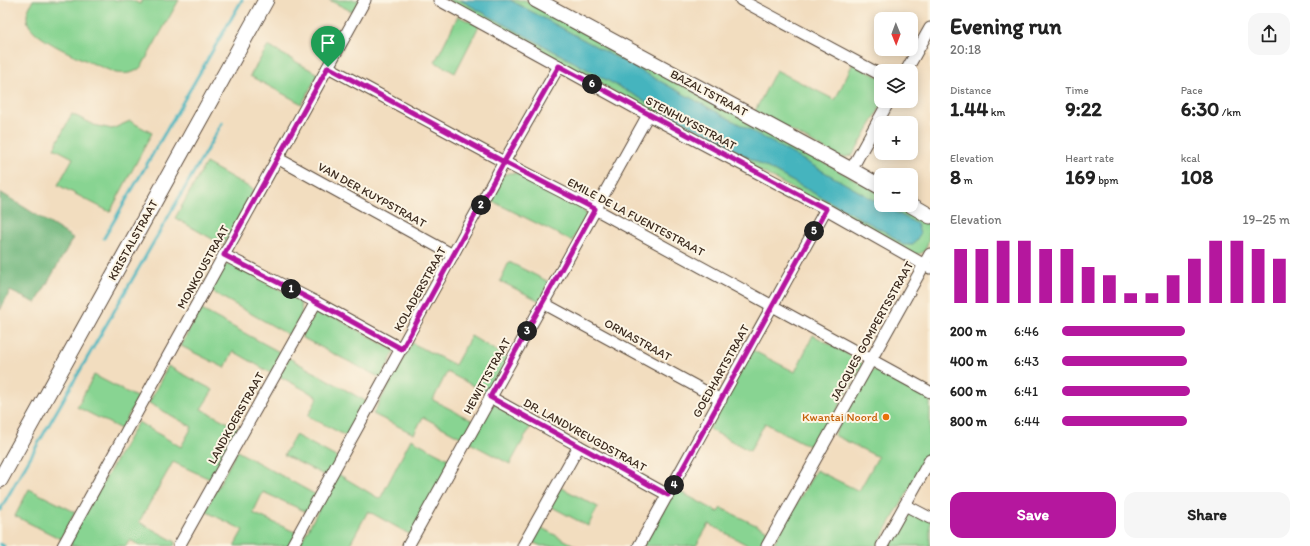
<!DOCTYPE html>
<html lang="en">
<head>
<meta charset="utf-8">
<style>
  :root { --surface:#fff; --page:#f6f6f6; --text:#222; --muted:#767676; --accent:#b5179e }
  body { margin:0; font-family:Itim,sans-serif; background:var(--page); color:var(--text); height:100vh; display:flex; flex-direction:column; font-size:15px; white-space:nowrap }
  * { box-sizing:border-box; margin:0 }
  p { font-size:13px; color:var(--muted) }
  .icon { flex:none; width:22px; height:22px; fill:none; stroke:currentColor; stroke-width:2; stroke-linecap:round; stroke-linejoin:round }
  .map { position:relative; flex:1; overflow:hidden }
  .side { display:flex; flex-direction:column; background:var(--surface); width:380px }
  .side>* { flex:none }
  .needle { width:26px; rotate:179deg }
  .buttons { position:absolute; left:874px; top:12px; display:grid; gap:8px }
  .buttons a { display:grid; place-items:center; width:44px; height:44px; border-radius:8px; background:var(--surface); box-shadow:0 2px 10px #0003; font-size:20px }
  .pin { position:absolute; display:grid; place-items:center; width:34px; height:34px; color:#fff; margin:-41px -17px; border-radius:50% 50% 50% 0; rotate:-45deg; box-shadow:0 0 4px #0007 }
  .pin .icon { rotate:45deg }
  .km { position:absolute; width:20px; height:20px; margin:-10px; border-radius:50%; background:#222; color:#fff; font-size:11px; line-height:20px; text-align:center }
  .round { display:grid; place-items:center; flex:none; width:42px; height:42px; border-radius:12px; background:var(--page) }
  .headline { display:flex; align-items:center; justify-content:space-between; height:68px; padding:0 20px }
  h1 { font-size:22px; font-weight:700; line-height:30px }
  .figures { display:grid; grid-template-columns:repeat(3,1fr); gap:6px; height:68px; padding:4px 20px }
  .figures div { display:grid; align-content:center }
  .figures b { font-size:20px; font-weight:700 }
  .figures small { font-size:11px; font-weight:400 }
  .figures p { font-size:11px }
  .chart { height:112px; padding:8px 20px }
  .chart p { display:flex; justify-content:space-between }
  .chart svg { width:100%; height:72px; margin-top:4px; stroke:var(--accent); stroke-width:6 }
  .button { display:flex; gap:8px; margin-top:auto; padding:8px 20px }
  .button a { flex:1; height:46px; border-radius:12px; background:var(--accent); color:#fff; font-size:16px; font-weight:700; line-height:46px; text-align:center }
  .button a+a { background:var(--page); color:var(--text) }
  ul { padding:0 20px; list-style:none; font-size:13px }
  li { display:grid; grid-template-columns:64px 48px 1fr; align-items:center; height:30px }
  li i { height:10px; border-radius:5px; background:var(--accent) }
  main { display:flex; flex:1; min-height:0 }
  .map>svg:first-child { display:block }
</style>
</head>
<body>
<main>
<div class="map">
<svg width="930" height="546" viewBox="0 0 930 546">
  <rect width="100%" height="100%" fill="#fcf5e5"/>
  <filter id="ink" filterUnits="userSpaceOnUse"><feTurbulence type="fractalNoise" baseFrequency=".025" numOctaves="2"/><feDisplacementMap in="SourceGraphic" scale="8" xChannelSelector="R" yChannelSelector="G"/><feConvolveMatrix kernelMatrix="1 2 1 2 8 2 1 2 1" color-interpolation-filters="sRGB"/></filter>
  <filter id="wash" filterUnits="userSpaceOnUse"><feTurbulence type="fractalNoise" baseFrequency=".012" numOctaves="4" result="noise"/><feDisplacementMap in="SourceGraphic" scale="16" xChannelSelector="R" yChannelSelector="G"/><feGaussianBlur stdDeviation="0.9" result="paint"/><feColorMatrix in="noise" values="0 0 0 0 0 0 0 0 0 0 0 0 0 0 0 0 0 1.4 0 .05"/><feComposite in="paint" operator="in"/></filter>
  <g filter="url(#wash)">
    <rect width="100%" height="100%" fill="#f2ddbf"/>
    <g fill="#88d492" stroke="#627f58">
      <path d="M33 0H131L140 4 142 0H179L142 66C134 74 127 74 116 73 97 65 35 42 28 23 25 14 29 8 33 0Z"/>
      <path d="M329 0H360L353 12Z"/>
      <path d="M447 0H460L889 234 903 244 917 224 883 205H900L928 221C930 229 930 245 923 252 919 255 915 254 910 253Z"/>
      <path d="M510 0H525L753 123 881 194V204L750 130Z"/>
      <path d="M458 16 479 26 455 73 435 62Z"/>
      <path d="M268 46 318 74 302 104 250 76Z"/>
      <path d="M853 63 881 78V101H884L853 155 846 157H839L755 111 776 70 835 100Z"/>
      <path d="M72 114 94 125 112 129 130 121 152 133 110 212 58 185 73 158 54 148Z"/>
      <path d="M206 163 254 190 223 245 175 218Z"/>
      <path d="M509 173H516L581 207 585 212 586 217 572 241 490 200 503 175Z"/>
      <path d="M509 262 549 282 540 301 500 281Z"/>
      <path d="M228 264 236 266 299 300C306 316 297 323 289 335L209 290 222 267Z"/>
      <path d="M200 309 283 354 271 373 233 351 225 368 181 346Z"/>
      <path d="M321 309 395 351 381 378 301 337 315 313Z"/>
      <path d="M813 335 859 360 862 363V366L815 449 765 423 750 451 709 429 752 350 795 372Z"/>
      <path d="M471 336 510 359 491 395 447 372 433 400 475 422 466 440 423 417 414 434 373 414 412 343 455 365Z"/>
      <path d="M289 358 369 403 350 438 308 416 318 397 279 376Z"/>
      <path d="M168 366 213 390 201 409 240 429 212 480 173 462 139 522 176 542 174 546H141L130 540 126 546H71V538L138 422 181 447 192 427 149 403Z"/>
      <path d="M877 369 930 398V452L877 546H772L816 470 859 491 878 457 834 435 867 375 872 371Z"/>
      <path d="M94 375 138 398 121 429 77 407Z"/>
      <path d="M495 403 532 424 510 464 468 442 488 406Z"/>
      <path d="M295 435 338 458 328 477 284 455Z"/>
      <path d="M411 439 454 462 411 535 368 511 349 546H299L338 474 380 499Z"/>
      <path d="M237 451 318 496 309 513 263 492 253 513 297 533 290 546H234L243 530 205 511Z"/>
      <path d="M560 487 598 507 588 526 550 506Z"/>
      <path d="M29 489 75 512 61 539 15 516Z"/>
      <path d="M675 489 718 512 721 508 768 531 760 546H749L709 524 696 546H643Z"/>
      <path d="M909 512 930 520V546H886L903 514Z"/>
      <path d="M538 526 576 546H541L530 541Z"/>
    </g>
    <path fill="#6eb67c" stroke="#54704d" d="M0 192 73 238 36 303 10 291 0 310Z"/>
    <path fill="#45b4be" stroke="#406f6e" d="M460 0H510L750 130 881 204V205H883L917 224 920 234 913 245H903L889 234Z"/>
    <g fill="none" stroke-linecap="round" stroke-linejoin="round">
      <g stroke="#45b4be" stroke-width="3">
        <path d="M104 238 242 0"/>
        <path d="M0 510 222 123"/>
        <path d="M0 544 4 546"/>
      </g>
    </g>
  </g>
  <g filter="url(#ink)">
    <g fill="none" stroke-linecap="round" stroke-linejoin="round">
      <defs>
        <g id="street">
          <path d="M439 0 648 115 826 209 930 268"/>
          <path d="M741 0 881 75"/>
          <path d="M328 67 504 162 595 209 930 392"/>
          <path d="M906 71 930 28"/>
          <path d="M277 158 453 255"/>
          <path d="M851 170 889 101"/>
          <path d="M224 255 316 302 402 349"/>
          <path d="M543 303 721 400"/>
          <path d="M490 397 668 495"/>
          <path d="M905 505 930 518"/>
          <path d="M63 546 365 0"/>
          <path d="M179 546 316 302"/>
          <path d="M292 546 504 162 559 66"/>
          <path d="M408 546 648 115"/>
          <path d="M523 546 579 446"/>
          <path d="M639 546 826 209"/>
          <path d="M767 546 930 254"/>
          <path d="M882 546 930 460"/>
        </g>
        <g id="secondary">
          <path d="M536 0 851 170 881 187"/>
          <path d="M911 205 930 216"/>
          <path d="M0 480 266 0"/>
        </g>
      </defs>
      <use href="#street" stroke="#564536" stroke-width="13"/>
      <use href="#secondary" stroke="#564536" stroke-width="17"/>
      <use href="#street" stroke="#fff" stroke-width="11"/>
      <use href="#secondary" stroke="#fff" stroke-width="15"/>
    </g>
  </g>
  <g fill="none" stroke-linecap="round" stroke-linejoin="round" filter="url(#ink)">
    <defs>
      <path id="route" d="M328 67 224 255 316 302 402 349 504 162 595 209 490 397 668 495 826 209 559 66 504 162 328 67"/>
    </defs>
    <use href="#route" stroke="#fff" stroke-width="8"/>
    <use href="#route" stroke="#b5179e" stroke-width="5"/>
  </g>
  <circle fill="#e8710a" stroke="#fcf5e5" stroke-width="1.5" cx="886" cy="417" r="4"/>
  <g text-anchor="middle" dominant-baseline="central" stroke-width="4" stroke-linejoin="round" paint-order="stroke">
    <g font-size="12" fill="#3b2a1e" stroke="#fcf5e5">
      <text transform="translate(709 93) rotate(28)">BAZALTSTRAAT</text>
      <text transform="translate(691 123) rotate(28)">STENHUYSSTRAAT</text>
      <text transform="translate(372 195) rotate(29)">VAN DER KUYPSTRAAT</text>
      <text transform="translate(636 217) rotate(28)">EMILE DE LA FUENTESTRAAT</text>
      <text transform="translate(133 240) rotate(-61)">KRISTALSTRAAT</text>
      <text transform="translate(203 267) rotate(-61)">MONKOUSTRAAT</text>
      <text transform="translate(420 289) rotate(-61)">KOLADERSTRAAT</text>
      <text transform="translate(872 331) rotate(-61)">JACQUES GOMPERTSSTRAAT</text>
      <text transform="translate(638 340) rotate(29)">ORNASTRAAT</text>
      <text transform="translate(721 371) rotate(-61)">GOEDHARTSTRAAT</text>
      <text transform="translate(487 376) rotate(-61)">HEWITTSTRAAT</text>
      <text transform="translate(236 418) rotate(-61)">LANDKOERSTRAAT</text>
      <text transform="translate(585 435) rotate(29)">DR. LANDVREUGDSTRAAT</text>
    </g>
    <g font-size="12" fill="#c56008" stroke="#fcf5e5" text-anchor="end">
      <text x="878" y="417">Kwantai Noord</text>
    </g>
  </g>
</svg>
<div class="buttons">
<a><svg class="needle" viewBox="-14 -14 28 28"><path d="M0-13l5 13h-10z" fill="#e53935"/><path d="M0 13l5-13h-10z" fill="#767676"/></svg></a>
<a><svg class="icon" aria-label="layers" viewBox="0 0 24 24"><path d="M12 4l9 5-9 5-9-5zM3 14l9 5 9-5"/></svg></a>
<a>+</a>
<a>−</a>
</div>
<div class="pin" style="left:328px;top:67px;background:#1e9e55"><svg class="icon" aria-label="arrive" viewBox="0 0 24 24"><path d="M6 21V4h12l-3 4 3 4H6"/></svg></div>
<b class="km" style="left:291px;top:289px">1</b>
<b class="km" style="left:481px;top:205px">2</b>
<b class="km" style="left:527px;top:331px">3</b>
<b class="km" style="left:674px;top:485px">4</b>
<b class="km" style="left:814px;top:231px">5</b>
<b class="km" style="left:592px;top:84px">6</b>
</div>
<section class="side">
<div class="headline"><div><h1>Evening run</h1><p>20:18</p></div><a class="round"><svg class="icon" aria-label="share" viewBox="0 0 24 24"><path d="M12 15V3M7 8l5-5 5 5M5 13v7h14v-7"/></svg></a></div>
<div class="figures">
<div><p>Distance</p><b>1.44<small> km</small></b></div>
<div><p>Time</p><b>9:22</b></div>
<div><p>Pace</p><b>6:30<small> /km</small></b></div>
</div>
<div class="figures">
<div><p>Elevation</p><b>8<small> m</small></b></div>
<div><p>Heart rate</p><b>169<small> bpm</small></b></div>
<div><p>kcal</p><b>108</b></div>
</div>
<div class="chart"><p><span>Elevation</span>19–25 m</p>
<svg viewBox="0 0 160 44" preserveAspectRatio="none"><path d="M5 44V11M15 44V11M25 44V6M35 44V6M45 44V11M55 44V11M65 44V22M75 44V27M85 44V38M95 44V38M105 44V27M115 44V17M125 44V6M135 44V6M145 44V11M155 44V17"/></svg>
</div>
<ul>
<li><b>200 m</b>6:46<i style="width:54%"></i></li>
<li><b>400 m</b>6:43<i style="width:55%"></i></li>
<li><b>600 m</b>6:41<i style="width:56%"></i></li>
<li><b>800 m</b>6:44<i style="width:55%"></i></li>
</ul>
<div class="button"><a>Save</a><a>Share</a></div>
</section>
</main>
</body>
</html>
